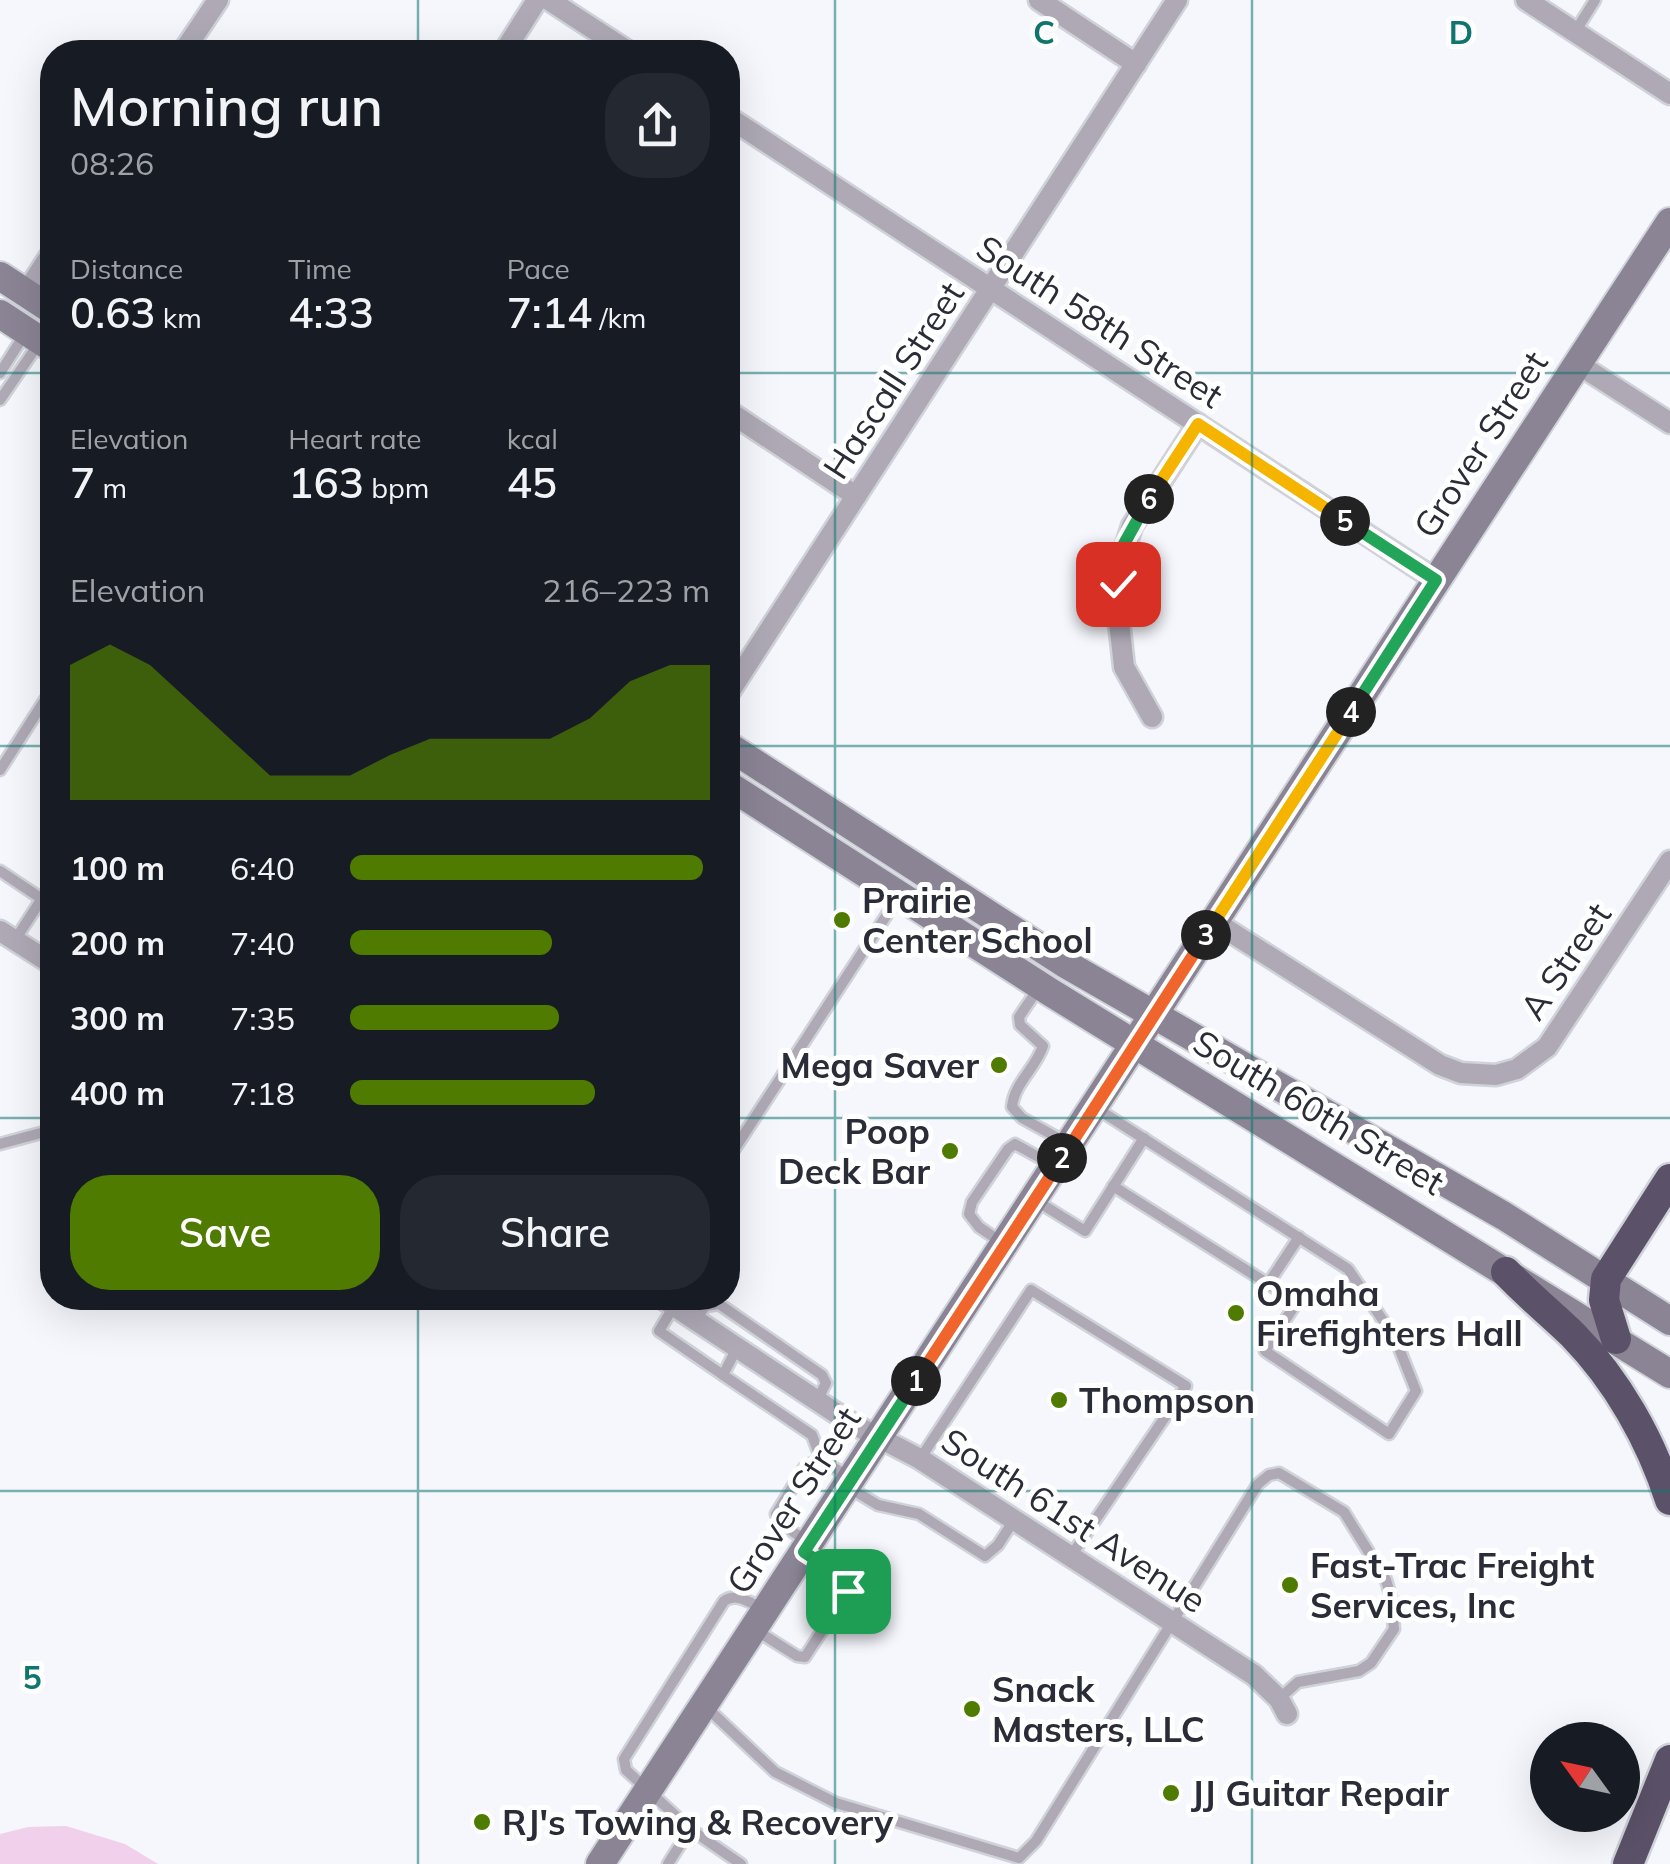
<!DOCTYPE html>
<html lang="en">
<head>
<meta charset="utf-8">
<style>
  :root { --surface:#171b24; --page:#242831; --text:#f1f3f6; --muted:#9ea1a6; --accent:#4e7b00 }
  body { margin:0; font-family:Mulish,sans-serif; background:var(--page); color:var(--text); height:100vh; display:flex; flex-direction:column; font-size:38px; white-space:nowrap }
  * { box-sizing:border-box; margin:0 }
  p { font-size:32px; color:var(--muted) }
  .icon { flex:none; width:55px; height:55px; fill:none; stroke:currentColor; stroke-width:2; stroke-linecap:round; stroke-linejoin:round }
  .map { position:relative; flex:1; overflow:hidden }
  .drawer { position:absolute; left:40px; top:40px; width:700px; height:1270px; display:flex; flex-direction:column; background:var(--surface); border-radius:40px; box-shadow:0 10px 40px #0002 }
  .drawer>* { flex:none }
  .needle { width:65px; rotate:303deg }
  .tools { position:absolute; left:1530px; top:1722px; display:grid; gap:20px }
  .tools a { display:grid; place-items:center; width:110px; height:110px; border-radius:50%; background:var(--surface); box-shadow:0 10px 40px #0002; font-size:50px }
  .pin { position:absolute; display:grid; place-items:center; width:85px; height:85px; color:#fff; margin:-42px; border-radius:20px; box-shadow:0 5px 15px #0006 }
  .km { position:absolute; width:50px; height:50px; margin:-25px; border-radius:50%; background:#222; color:#fff; font-size:28px; line-height:50px; text-align:center }
  .round { display:grid; place-items:center; flex:none; width:105px; height:105px; border-radius:40px; background:var(--page) }
  .headline { display:flex; align-items:center; justify-content:space-between; height:170px; padding:0 30px }
  h1 { font-size:55px; font-weight:600; line-height:75px }
  .figures { display:grid; grid-template-columns:repeat(3,1fr); gap:15px; height:170px; padding:10px 30px }
  .figures div { display:grid; align-content:center }
  .figures b { font-size:42px; font-weight:600 }
  .figures small { font-size:28px; font-weight:400 }
  .figures p { font-size:28px }
  .chart { height:280px; padding:20px 30px }
  .chart p { display:flex; justify-content:space-between }
  .chart svg { width:100%; height:180px; margin-top:10px; fill:var(--accent); opacity:.7 }
  .button { display:flex; gap:20px; margin-top:auto; padding:20px 30px }
  .button a { flex:1; height:115px; border-radius:40px; background:var(--accent); color:#fff; font-size:40px; font-weight:600; line-height:115px; text-align:center }
  .button a+a { background:var(--page); color:var(--text) }
  ul { padding:0 30px; list-style:none; font-size:32px }
  li { display:grid; grid-template-columns:160px 120px 1fr; align-items:center; height:75px }
  li i { height:25px; border-radius:12px; background:var(--accent) }
  .map>svg:first-child { display:block }
</style>
</head>
<body>
<div class="map">
<svg width="1670" height="1864" viewBox="0 0 1670 1864">
  <rect width="100%" height="100%" fill="#f5f7fd"/>
  <path fill="#f0d0eb" d="M66 1826 125 1844 158 1864H0V1834L28 1827Z"/>
  <g fill="none" stroke-linecap="round" stroke-linejoin="round">
    <defs>
      <g id="lane">
        <path d="M1575 32 1595 0"/>
        <path d="M0 373 26 332"/>
        <path d="M0 400 39 343"/>
        <path d="M0 770 52 689"/>
        <path d="M0 871 42 899"/>
        <path d="M15 940 52 883"/>
        <path d="M1038 989 1019 1017 1020 1025 1043 1046C1036 1068 1014 1083 1012 1107L1022 1118 1065 1142"/>
        <path d="M1096 1108 1348 1269 1395 1338 1416 1391 1389 1434 1265 1351 1297 1302 1113 1186"/>
        <path d="M0 1144 52 1130"/>
        <path d="M728 1159 899 896"/>
        <path d="M1035 1200 1085 1231 1144 1138"/>
        <path d="M1004 1244 979 1227 969 1214 972 1202 1008 1149 1015 1144 1051 1164"/>
        <path d="M1268 1284 1299 1237"/>
        <path d="M674 1306 659 1331 723 1375"/>
        <path d="M696 1320 705 1306 719 1304 822 1375 826 1383 817 1401"/>
        <path d="M737 1348 723 1375 812 1435 822 1462"/>
        <path d="M920 1459 1031 1290 1186 1386 1071 1556"/>
        <path d="M848 1487 878 1505 919 1514 985 1556 998 1545 1014 1520"/>
        <path d="M809 1543 779 1522 776 1514 804 1468C820 1454 836 1470 851 1478"/>
        <path d="M754 1629 797 1656 805 1657 848 1591 847 1580 805 1552"/>
        <path d="M704 1705 775 1772 836 1803 1019 1858 1036 1841 1258 1484 1269 1475 1279 1473 1344 1512 1386 1580 1391 1597 1394 1629 1371 1663 1359 1671 1298 1682 1280 1698"/>
        <path d="M668 1864 690 1829"/>
        <path d="M741 1864 690 1829 626 1770 624 1759 724 1601C736 1592 749 1602 761 1608"/>
      </g>
      <g id="street">
        <path d="M549 0 629 52"/>
        <path d="M1039 0 1136 64"/>
        <path d="M1526 0 1670 94"/>
        <path d="M183 52 218 0"/>
        <path d="M504 52 537 0"/>
        <path d="M728 117 1436 580"/>
        <path d="M26 293 52 253"/>
        <path d="M1578 364 1670 423"/>
        <path d="M728 411 856 496"/>
        <path d="M728 694 1177 0"/>
        <path d="M1152 717 1124 667 1119 622 1121 561 1132 526 1198 424"/>
        <path d="M1215 922 1440 1065 1461 1073 1496 1075 1517 1069 1547 1047 1670 861"/>
        <path d="M0 931 52 964"/>
        <path d="M662 1298 851 1423 920 1459 1254 1675 1279 1699 1287 1714"/>
      </g>
      <g id="secondary">
        <path d="M0 276 52 310"/>
        <path d="M0 314 52 348"/>
        <path d="M728 746 1064 963 1504 1216 1670 1321"/>
        <path d="M728 785 1050 992 1670 1374"/>
        <path d="M600 1864 1670 222"/>
      </g>
      <g id="highway">
        <path d="M1506 1272C1527 1294 1551 1314 1573 1335 1617 1380 1651 1440 1670 1500"/>
        <path d="M1616 1339 1604 1300 1606 1279 1670 1179"/>
        <path d="M1628 1864 1670 1760"/>
      </g>
    </defs>
    <use href="#lane" stroke="#d0d2d9" stroke-width="15"/>
    <use href="#street" stroke="#d0d2d9" stroke-width="25"/>
    <use href="#secondary" stroke="#d0d2d9" stroke-width="32"/>
    <use href="#highway" stroke="#d0d2d9" stroke-width="35"/>
    <use href="#lane" stroke="#aea9b5" stroke-width="10"/>
    <use href="#street" stroke="#aea9b5" stroke-width="20"/>
    <use href="#secondary" stroke="#8a8495" stroke-width="28"/>
    <use href="#highway" stroke="#5b5269" stroke-width="30"/>
  </g>
  <g fill="none" stroke-linecap="round" stroke-linejoin="round">
    <defs>
      <path id="split-1" d="M848 1591 847 1580 804 1552 916 1381"/>
      <path id="split-2" d="M916 1381 1062 1158"/>
      <path id="split-3" d="M1062 1158 1206 935"/>
      <path id="split-4" d="M1206 935 1351 712"/>
      <path id="split-5" d="M1345 521 1436 580 1351 712"/>
      <path id="split-6" d="M1149 499 1198 424 1345 521"/>
      <path id="split-7" d="M1118 584 1124 544 1149 499"/>
    </defs>
    <use href="#split-1" stroke="#fff" stroke-width="20"/>
    <use href="#split-2" stroke="#fff" stroke-width="20"/>
    <use href="#split-3" stroke="#fff" stroke-width="20"/>
    <use href="#split-4" stroke="#fff" stroke-width="20"/>
    <use href="#split-5" stroke="#fff" stroke-width="20"/>
    <use href="#split-6" stroke="#fff" stroke-width="20"/>
    <use href="#split-7" stroke="#fff" stroke-width="20"/>
    <use href="#split-1" stroke="#22a559" stroke-width="12"/>
    <use href="#split-2" stroke="#f0652b" stroke-width="12"/>
    <use href="#split-3" stroke="#f0652b" stroke-width="12"/>
    <use href="#split-4" stroke="#f5b400" stroke-width="12"/>
    <use href="#split-5" stroke="#22a559" stroke-width="12"/>
    <use href="#split-6" stroke="#f5b400" stroke-width="12"/>
    <use href="#split-7" stroke="#22a559" stroke-width="12"/>
  </g>
  <path fill="none" stroke="#0f766e" stroke-width="2.5" stroke-opacity="0.55" d="M418 0V52M835 0V1864M1252 0V1864M0 373H52M728 373H1670M0 746H52M728 746H1670M0 1118H52M728 1118H1670M418 1298V1864M0 1491H1670"/>
  <g fill="#4e7b00" stroke="#fff" stroke-width="4">
    <circle cx="842" cy="920" r="10"/>
    <circle cx="999" cy="1065" r="10"/>
    <circle cx="950" cy="1151" r="10"/>
    <circle cx="1236" cy="1313" r="10"/>
    <circle cx="1059" cy="1400" r="10"/>
    <circle cx="1290" cy="1585" r="10"/>
    <circle cx="972" cy="1709" r="10"/>
    <circle cx="1171" cy="1793" r="10"/>
    <circle cx="482" cy="1822" r="10"/>
  </g>
  <g text-anchor="middle" dominant-baseline="central" stroke-width="10" stroke-linejoin="round" paint-order="stroke">
    <g font-size="35" fill="#2a2c37" stroke="#fff">
      <text transform="translate(1100 321) rotate(33)">South 58th Street</text>
      <text transform="translate(893 380) rotate(-57)">Hascall Street</text>
      <text transform="translate(1480 444) rotate(-57)">Grover Street</text>
      <text transform="translate(1565 961) rotate(-56)">A Street</text>
      <text transform="translate(1319 1112) rotate(31)">South 60th Street</text>
      <text transform="translate(793 1500) rotate(-57)">Grover Street</text>
      <text transform="translate(1074 1520) rotate(33)">South 61st Avenue</text>
    </g>
    <g font-size="35" font-weight="bold" fill="#2a2c37" stroke="#fff" text-anchor="start">
      <text x="862" y="900">Prairie<tspan x="862" dy="40">Center School</tspan></text>
      <text x="979" y="1065" text-anchor="end">Mega Saver</text>
      <text x="930" y="1131" text-anchor="end">Poop<tspan x="930" dy="40">Deck Bar</tspan></text>
      <text x="1256" y="1293">Omaha<tspan x="1256" dy="40">Firefighters Hall</tspan></text>
      <text x="1079" y="1400">Thompson</text>
      <text x="1310" y="1565">Fast-Trac Freight<tspan x="1310" dy="40">Services, Inc</tspan></text>
      <text x="992" y="1689">Snack<tspan x="992" dy="40">Masters, LLC</tspan></text>
      <text x="1191" y="1793">JJ Guitar Repair</text>
      <text x="502" y="1822">RJ's Towing &amp; Recovery</text>
    </g>
  </g>
  <g font-size="32" text-anchor="middle" font-weight="bold" fill="#0f766e" stroke="#fff" stroke-width="10" stroke-linejoin="round" paint-order="stroke">
    <text x="1044" y="44">C</text>
    <text x="1461" y="44">D</text>
    <text x="32" y="1689">5</text>
  </g>
</svg>
<div class="tools">
<a><svg class="needle" viewBox="-14 -14 28 28"><path d="M0-13l5 13h-10z" fill="#e53935"/><path d="M0 13l5-13h-10z" fill="#9ea1a6"/></svg></a>
</div>
<div class="pin" style="left:848px;top:1591px;background:#1e9e55"><svg class="icon" aria-label="arrive" viewBox="0 0 24 24"><path d="M6 21V4h12l-3 4 3 4H6"/></svg></div>
<div class="pin" style="left:1118px;top:584px;background:#d93025"><svg class="icon" aria-label="check" viewBox="0 0 24 24"><path d="M5 12l5 5 9-10"/></svg></div>
<b class="km" style="left:916px;top:1381px">1</b>
<b class="km" style="left:1062px;top:1158px">2</b>
<b class="km" style="left:1206px;top:935px">3</b>
<b class="km" style="left:1351px;top:712px">4</b>
<b class="km" style="left:1345px;top:521px">5</b>
<b class="km" style="left:1149px;top:499px">6</b>
<section class="drawer">
<div class="headline"><div><h1>Morning run</h1><p>08:26</p></div><a class="round"><svg class="icon" aria-label="share" viewBox="0 0 24 24"><path d="M12 15V3M7 8l5-5 5 5M5 13v7h14v-7"/></svg></a></div>
<div class="figures">
<div><p>Distance</p><b>0.63<small> km</small></b></div>
<div><p>Time</p><b>4:33</b></div>
<div><p>Pace</p><b>7:14<small> /km</small></b></div>
</div>
<div class="figures">
<div><p>Elevation</p><b>7<small> m</small></b></div>
<div><p>Heart rate</p><b>163<small> bpm</small></b></div>
<div><p>kcal</p><b>45</b></div>
</div>
<div class="chart"><p><span>Elevation</span>216–223 m</p>
<svg viewBox="0 0 160 44" preserveAspectRatio="none"><path d="M0 44V11L10 6L20 11L30 20L40 29L50 38L60 38L70 38L80 33L90 29L100 29L110 29L120 29L130 24L140 15L150 11L160 11V44z"/></svg>
</div>
<ul>
<li><b>100 m</b>6:40<i style="width:98%"></i></li>
<li><b>200 m</b>7:40<i style="width:56%"></i></li>
<li><b>300 m</b>7:35<i style="width:58%"></i></li>
<li><b>400 m</b>7:18<i style="width:68%"></i></li>
</ul>
<div class="button"><a>Save</a><a>Share</a></div>
</section>
</div>
</body>
</html>
